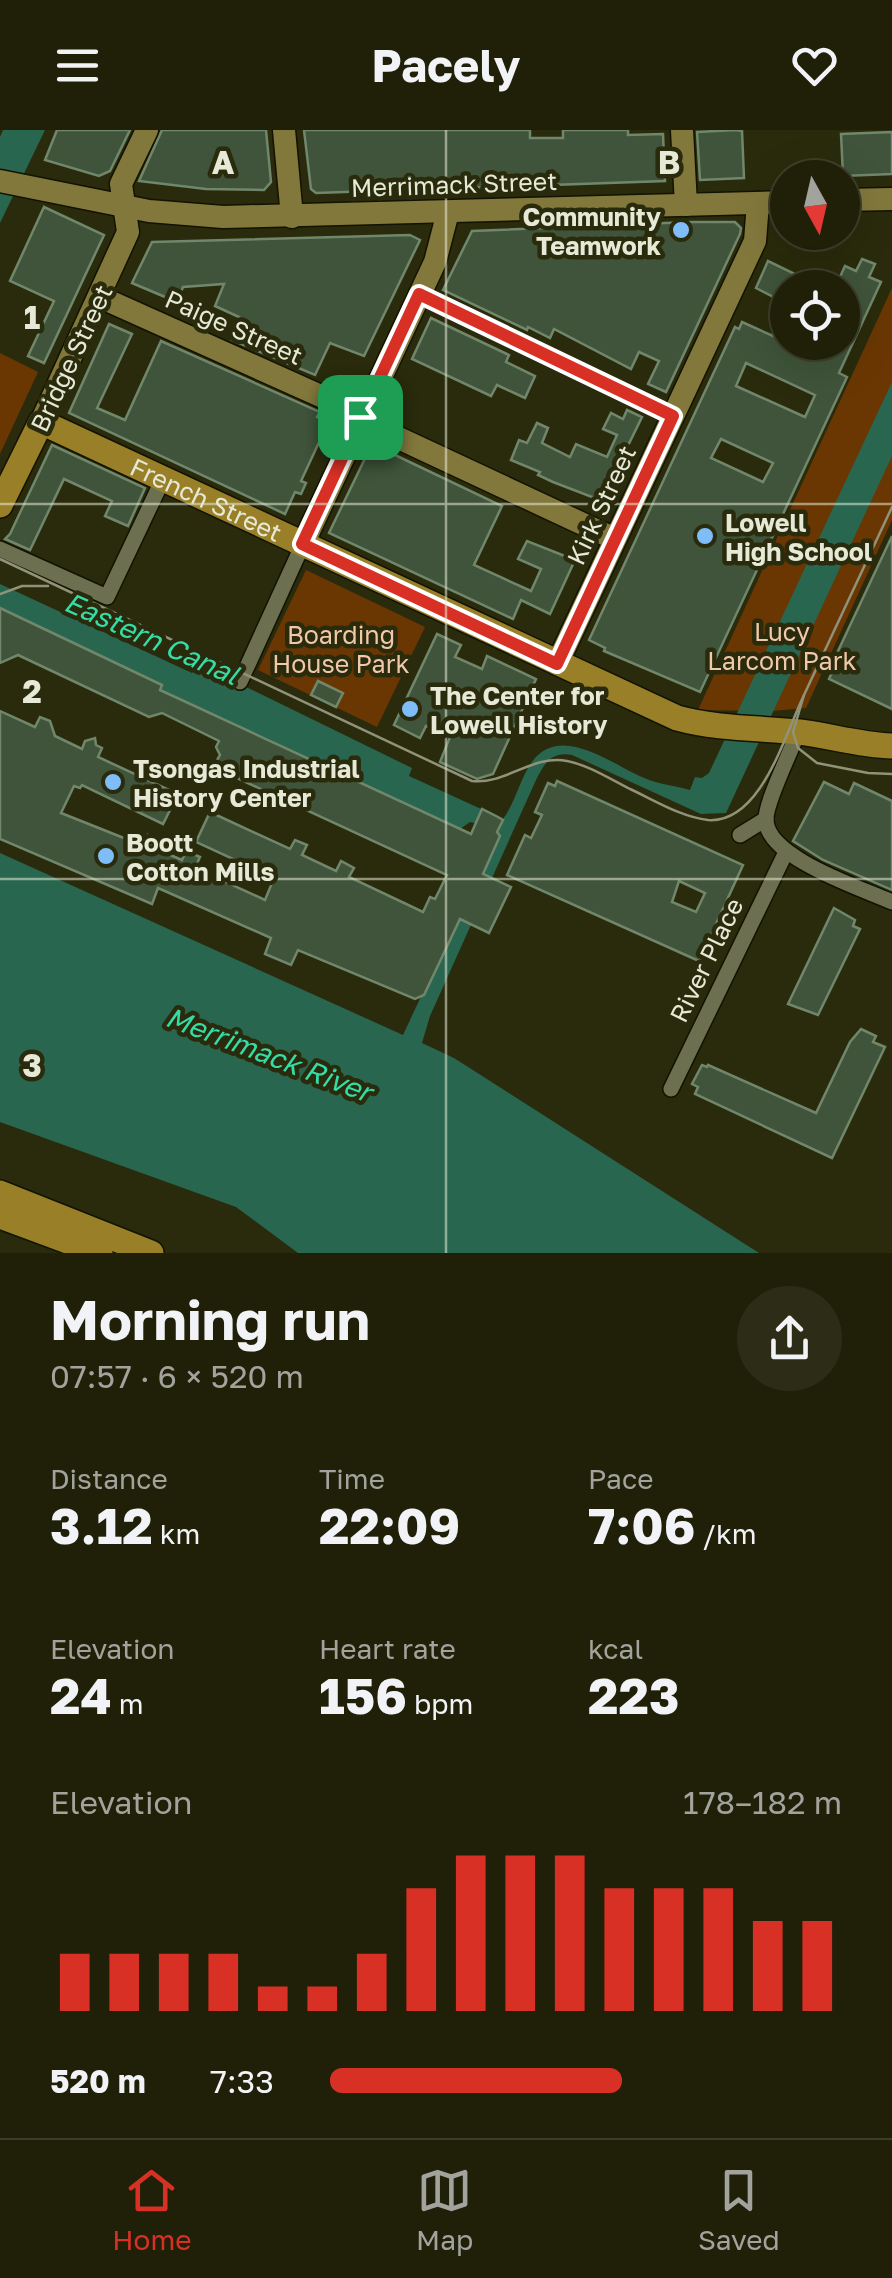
<!DOCTYPE html>
<html lang="en">
<head>
<meta charset="utf-8">
<style>
  :root { --surface:#202009; --page:#2d2d17; --text:#f1f3f6; --muted:#a2a39c; --line:#3d3e2a; --accent:#d93025 }
  body { margin:0; font-family:"Golos Text",sans-serif; background:var(--page); color:var(--text); height:100vh; display:flex; flex-direction:column; font-size:38px; white-space:nowrap }
  * { box-sizing:border-box; margin:0 }
  p { font-size:32px; color:var(--muted) }
  .icon { flex:none; width:55px; height:55px; fill:none; stroke:currentColor; stroke-width:2; stroke-linecap:round; stroke-linejoin:round }
  .map { position:relative; height:1123px; overflow:hidden }
  .panel { display:flex; flex-direction:column; background:var(--surface); flex:1 }
  .panel>* { flex:none }
  .needle { width:65px; rotate:172deg }
  .fabs { position:absolute; left:770px; top:30px; display:grid; gap:20px }
  .fabs a { display:grid; place-items:center; width:90px; height:90px; border-radius:50%; background:var(--surface); box-shadow:0 10px 40px #0002,0 0 0 2px var(--line); font-size:50px }
  .pin { position:absolute; display:grid; place-items:center; width:85px; height:85px; color:#fff; margin:-42px; border-radius:20px; box-shadow:0 5px 15px #0006 }
  .round { display:grid; place-items:center; flex:none; width:105px; height:105px; border-radius:52px; background:var(--page) }
  .head { display:flex; align-items:center; justify-content:space-between; height:170px; padding:0 50px }
  h1 { font-size:55px; font-weight:700; line-height:75px }
  .metrics { display:grid; grid-template-columns:repeat(3,1fr); gap:15px; height:170px; padding:10px 50px }
  .metrics div { display:grid; align-content:center }
  .metrics b { font-size:50px; font-weight:700 }
  .metrics small { font-size:28px; font-weight:400 }
  .metrics p { font-size:28px }
  .chart { height:280px; padding:20px 50px }
  .chart p { display:flex; justify-content:space-between }
  .chart svg { width:100%; height:180px; margin-top:10px; stroke:var(--accent); stroke-width:6 }
  ul { padding:0 50px; list-style:none; font-size:32px }
  li { display:grid; grid-template-columns:160px 120px 1fr; align-items:center; height:75px }
  li i { height:25px; border-radius:12px; background:var(--accent) }
  header { display:flex; justify-content:space-between; align-items:center; height:130px; padding:0 50px; background:var(--surface); font-size:45px; font-weight:700 }
  .tab-bar { display:flex; justify-content:space-around; align-items:center; height:140px; border-top:2px solid var(--line); background:var(--surface); font-size:28px; color:var(--muted) }
  .tab-bar a { display:grid; justify-items:center; gap:5px }
  .tab-bar .current { color:var(--accent) }
  .map>svg:first-child { display:block }
</style>
</head>
<body>
<header><svg class="icon" aria-label="menu" viewBox="0 0 24 24"><path d="M4 6h16M4 12h16M4 18h16"/></svg>Pacely<svg class="icon" aria-label="heart" viewBox="0 0 24 24"><path d="M12 20l-8-8c-3-5 5-10 8-4 3-6 11-1 8 4z"/></svg></header>
<div class="map">
<svg width="892" height="1123" viewBox="0 0 892 1123">
  <rect width="100%" height="100%" fill="#2a2b0c"/>
  <g fill="#6a3702">
    <path d="M892 158V390L806 578 772 581 698 580Z"/>
    <path d="M0 223 38 242 0 324Z"/>
    <path d="M306 440 425 497 377 597 258 540Z"/>
  </g>
  <g fill="#286650">
    <path d="M3 0H45L0 93V7Z"/>
    <path d="M892 252V326L726 683 701 684 572 625C551 621 544 634 536 650L430 886 422 913 454 928 759 1123H298L236 1077 0 992V723L403 905 497 704 493 697 470 692 460 699 160 560 162 554 0 478V454L192 543 197 533 412 638 409 646 503 689C517 670 521 643 536 627 567 594 620 641 652 651 664 655 677 656 690 660L695 647 702 648 709 643Z"/>
  </g>
  <g fill="#3f543a" stroke="#71876b" stroke-width="2.5" fill-rule="evenodd">
    <path d="M57 0H130L110 41 99 46 45 30Z"/>
    <path d="M162 0H266L271 52 264 60 206 59 139 51Z"/>
    <path d="M304 0H530V8H563V0H628V5L663 4 665 51 316 63 311 59Z"/>
    <path d="M736 0 742 1 744 48 700 50 697 2Z"/>
    <path d="M892 2V44L843 46 841 4Z"/>
    <path d="M44 77 104 105 44 233 28 226 54 171 10 151Z"/>
    <path d="M689 92H735L741 98 740 104 666 262 648 254 659 231 639 222 631 239 554 199 550 208 528 197 527 200 443 160 472 101Z"/>
    <path d="M410 105 420 110 364 226 330 213 315 245 232 210 239 187 215 176 224 154 183 157 177 172 132 153 152 112Z"/>
    <path d="M862 129 875 134 869 147 881 152 839 243 847 247 700 562 604 521 605 518 589 510 735 197 739 199 742 192 773 206 787 174 756 158 768 131 795 144 788 158V212H842V158H835L845 136 856 141ZM746 233 815 265 805 287 736 256ZM721 309 773 333 763 352 711 328Z"/>
    <path d="M431 188 509 225 506 232 535 246 525 268 497 255 491 266 412 229Z"/>
    <path d="M109 194 132 204 97 278 125 290 161 211 320 282 317 287 328 293 301 351 306 353 301 364 295 362 285 384 69 283Z"/>
    <path d="M627 280 642 287 620 332 626 335 610 374 553 352 538 345 540 342 511 330 519 310 527 313 537 293 548 298 542 313 570 327 576 314 607 327 617 305 603 299 611 283 623 289Z"/>
    <path d="M372 314 502 376 474 435 531 461 541 439 518 429 527 411 575 430 550 484 521 470 513 489 329 403Z"/>
    <path d="M52 315 145 358 128 396 105 386 112 371 64 349 30 420 5 409 10 404Z"/>
    <path d="M892 406V579L829 549 833 540 830 538Z"/>
    <path d="M0 478 162 555 160 560 471 704 482 679 498 687 503 690 497 702 500 706 483 744 511 757 489 803 460 789 424 865 415 869 298 820 291 835 265 824 271 808 158 758 152 774 0 709V581L35 597 40 587 50 591 55 606 82 619 85 611 95 608 96 615 102 618 98 627 178 664 163 694 82 655 80 658 74 656 61 683 144 716 148 705 163 711 159 720 182 730 186 721 200 727 195 738 265 770 274 748 196 712 210 682 290 719 295 710 307 715 302 725 336 741 341 731 354 738 349 747 423 782 430 767 435 769 447 745 213 637 220 625 216 617 219 611 162 583 149 587 18 525 0 533Z"/>
    <path d="M437 504 461 515 455 527 482 539 487 526 536 549 493 644 477 649 440 632 450 607 426 596 420 608 394 595Z"/>
    <path d="M318 551 343 563 336 577 311 565Z"/>
    <path d="M557 651 743 735 699 831 507 745 525 705 531 708 542 685 535 682 548 653 555 656ZM679 751 705 763 696 782 672 772Z"/>
    <path d="M824 652 849 664 854 653 892 671V760L823 730 793 711Z"/>
    <path d="M834 778 855 790 853 796 860 799 818 885 788 874Z"/>
    <path d="M861 899 876 906 873 912 885 917 832 1028 695 964 698 957 692 954 702 935 707 937 708 935 816 983 850 912Z"/>
  </g>
  <g fill="none" stroke-linecap="round" stroke-linejoin="round">
    <defs>
      <g id="street">
        <path d="M419 164 673 286"/>
        <path d="M0 419 107 467 163 349"/>
        <path d="M240 552 303 414"/>
        <path d="M798 602C791 622 765 673 766 690 767 728 861 758 892 772"/>
        <path d="M740 705 766 689"/>
        <path d="M671 959 786 722"/>
      </g>
      <g id="secondary">
        <path d="M284 0 292 87"/>
        <path d="M682 0 686 75"/>
        <path d="M0 51 149 81 223 87 788 72"/>
        <path d="M842 70 892 69"/>
        <path d="M100 167 343 276 390 304 615 409"/>
        <path d="M41 292 128 102 121 54 147 0"/>
        <path d="M303 414 435 132 448 82"/>
        <path d="M557 534 755 111 758 73"/>
      </g>
      <g id="primary">
        <path id="s1" d="M0 375 41 292 677 588C717 599 758 598 800 602 831 606 860 615 892 616"/>
        <path d="M0 1063 151 1123"/>
        <path d="M0 1086 100 1123"/>
      </g>
    </defs>
    <use href="#street" stroke="#121300" stroke-width="18"/>
    <use href="#secondary" stroke="#121300" stroke-width="25"/>
    <use href="#primary" stroke="#121300" stroke-width="28"/>
    <use href="#street" stroke="#6d7050" stroke-width="15"/>
    <use href="#secondary" stroke="#83783c" stroke-width="22"/>
    <use href="#primary" stroke="#998028" stroke-width="25"/>
    <g stroke="#909279" stroke-width="2.5">
      <path d="M892 377 804 565 793 602 798 618 817 633 868 643 892 644"/>
      <path d="M0 429 472 651C505 655 533 624 567 631 588 635 610 649 630 659 654 670 681 687 708 690 761 694 785 604 804 565"/>
      <path d="M0 464 22 456H48"/>
    </g>
  </g>
  <g fill="none" stroke-linecap="round" stroke-linejoin="round">
    <defs>
      <path id="route" d="M419 164 673 286 557 534 302 414Z"/>
    </defs>
    <use href="#route" stroke="#fff" stroke-width="20"/>
    <use href="#route" stroke="#d93025" stroke-width="12"/>
  </g>
  <path fill="none" stroke="#e6e9d6" stroke-width="2.5" stroke-opacity="0.55" d="M446 0V1123M0 374H892M0 749H892"/>
  <g fill="#7fbdf9" stroke="#2a2b0c" stroke-width="4">
    <circle cx="681" cy="100" r="10"/>
    <circle cx="705" cy="406" r="10"/>
    <circle cx="410" cy="579" r="10"/>
    <circle cx="113" cy="652" r="10"/>
    <circle cx="106" cy="726" r="10"/>
  </g>
  <g text-anchor="middle" dominant-baseline="central" stroke-width="9" stroke-linejoin="round" paint-order="stroke">
    <g font-size="25" fill="#e6e9d6" stroke="#2a2b0c">
      <text transform="translate(454 54) rotate(-2)">Merrimack Street</text>
      <text transform="translate(234 197) rotate(24)">Paige Street</text>
      <text transform="translate(71 228) rotate(-65)">Bridge Street</text>
      <text stroke="none"><textPath href="#s1" startOffset="275">French Street</textPath></text>
      <text transform="translate(601 375) rotate(-65)">Kirk Street</text>
      <text transform="translate(706 830) rotate(-64)">River Place</text>
    </g>
    <g font-size="25" font-weight="bold" fill="#e6e9d6" stroke="#2a2b0c" text-anchor="start">
      <text x="661" y="86" text-anchor="end">Community<tspan x="661" dy="29">Teamwork</tspan></text>
      <text x="725" y="392">Lowell<tspan x="725" dy="29">High School</tspan></text>
      <text x="430" y="565">The Center for<tspan x="430" dy="29">Lowell History</tspan></text>
      <text x="133" y="638">Tsongas Industrial<tspan x="133" dy="29">History Center</tspan></text>
      <text x="126" y="712">Boott<tspan x="126" dy="29">Cotton Mills</tspan></text>
    </g>
    <g font-size="25" fill="#f1c8aa" stroke="#2a2b0c">
      <text x="782" y="501">Lucy<tspan x="782" dy="29">Larcom Park</tspan></text>
      <text x="341" y="504">Boarding<tspan x="341" dy="29">House Park</tspan></text>
    </g>
    <g font-size="28" font-style="italic" fill="#34dca8" stroke="#2a2b0c">
      <text transform="translate(152 508) rotate(24)">Eastern Canal</text>
      <text transform="translate(269 924) rotate(21)">Merrimack River</text>
    </g>
  </g>
  <g font-size="32" text-anchor="middle" font-weight="bold" fill="#e6e9d6" stroke="#2a2b0c" stroke-width="9" stroke-linejoin="round" paint-order="stroke">
    <text x="223" y="44">A</text>
    <text x="669" y="44">B</text>
    <text x="32" y="199">1</text>
    <text x="32" y="573">2</text>
    <text x="32" y="947">3</text>
  </g>
</svg>
<div class="fabs">
<a><svg class="needle" viewBox="-14 -14 28 28"><path d="M0-13l5 13h-10z" fill="#e53935"/><path d="M0 13l5-13h-10z" fill="#a2a39c"/></svg></a>
<a><svg class="icon" aria-label="locate" viewBox="0 0 24 24"><circle cx="12" cy="12" r="6"/><path d="M12 2v4M12 18v4M2 12h4M18 12h4"/></svg></a>
</div>
<div class="pin" style="left:360px;top:287px;background:#1e9e55"><svg class="icon" aria-label="arrive" viewBox="0 0 24 24"><path d="M6 21V4h12l-3 4 3 4H6"/></svg></div>
</div>
<section class="panel">
<div class="head"><div><h1>Morning run</h1><p>07:57 · 6 × 520 m</p></div><a class="round"><svg class="icon" aria-label="share" viewBox="0 0 24 24"><path d="M12 15V3M7 8l5-5 5 5M5 13v7h14v-7"/></svg></a></div>
<div class="metrics">
<div><p>Distance</p><b>3.12<small> km</small></b></div>
<div><p>Time</p><b>22:09</b></div>
<div><p>Pace</p><b>7:06<small> /km</small></b></div>
</div>
<div class="metrics">
<div><p>Elevation</p><b>24<small> m</small></b></div>
<div><p>Heart rate</p><b>156<small> bpm</small></b></div>
<div><p>kcal</p><b>223</b></div>
</div>
<div class="chart"><p><span>Elevation</span>178–182 m</p>
<svg viewBox="0 0 160 44" preserveAspectRatio="none"><path d="M5 44V30M15 44V30M25 44V30M35 44V30M45 44V38M55 44V38M65 44V30M75 44V14M85 44V6M95 44V6M105 44V6M115 44V14M125 44V14M135 44V14M145 44V22M155 44V22"/></svg>
</div>
<ul>
<li><b>520 m</b>7:33<i style="width:57%"></i></li>
</ul>
</section>
<nav class="tab-bar">
<a class="current"><svg class="icon" aria-label="home" viewBox="0 0 24 24"><path d="M3 11l9-7 9 7M6 9v11h12V9"/></svg>Home</a>
<a><svg class="icon" aria-label="map" viewBox="0 0 24 24"><path d="M3 6l6-2 6 2 6-2v14l-6 2-6-2-6 2zM9 4v14M15 6v14"/></svg>Map</a>
<a><svg class="icon" aria-label="saved" viewBox="0 0 24 24"><path d="M7 4h10v16l-5-4-5 4z"/></svg>Saved</a>
</nav>
</body>
</html>
